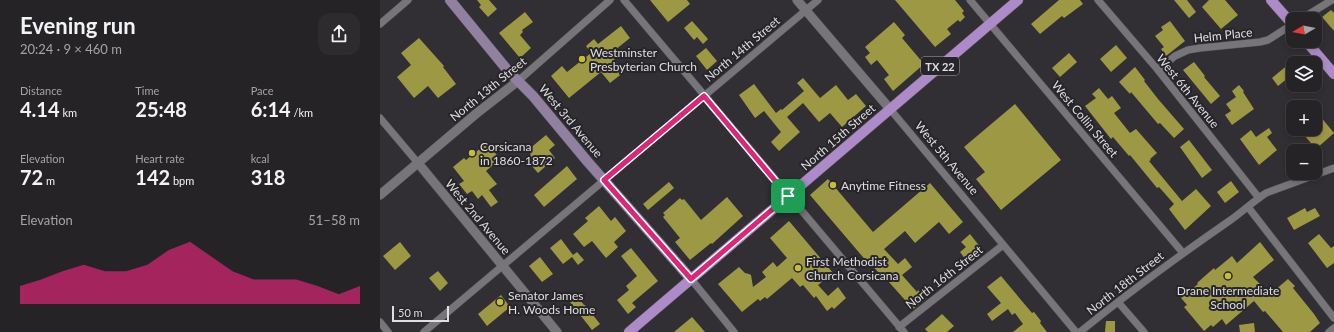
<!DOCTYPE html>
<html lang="en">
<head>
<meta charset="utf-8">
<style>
  :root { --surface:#252326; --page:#2d2b2e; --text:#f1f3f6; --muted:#a3a4a7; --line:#424043; --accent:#db2777 }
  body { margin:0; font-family:Lato,sans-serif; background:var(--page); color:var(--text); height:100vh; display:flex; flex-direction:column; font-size:15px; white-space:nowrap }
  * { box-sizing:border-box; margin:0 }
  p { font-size:13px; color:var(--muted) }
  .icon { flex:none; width:22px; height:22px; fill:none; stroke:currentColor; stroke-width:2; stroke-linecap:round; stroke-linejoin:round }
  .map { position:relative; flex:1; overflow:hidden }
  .panel { display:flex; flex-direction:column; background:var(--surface); width:380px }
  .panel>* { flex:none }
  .needle { width:26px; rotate:260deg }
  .tools { position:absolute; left:906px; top:12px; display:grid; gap:8px }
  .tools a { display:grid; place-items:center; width:36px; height:36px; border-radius:8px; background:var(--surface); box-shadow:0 2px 6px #0003,0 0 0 1px var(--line); font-size:20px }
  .scale { position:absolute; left:12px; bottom:10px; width:57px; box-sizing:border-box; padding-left:4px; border:2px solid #dfdee0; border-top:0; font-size:11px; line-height:14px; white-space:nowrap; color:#dfdee0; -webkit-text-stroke:3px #272529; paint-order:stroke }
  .pin { position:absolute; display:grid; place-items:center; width:34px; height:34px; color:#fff; margin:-17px; border-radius:8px; box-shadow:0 2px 6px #0006 }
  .round { display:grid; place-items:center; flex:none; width:42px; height:42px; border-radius:12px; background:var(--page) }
  .summary { display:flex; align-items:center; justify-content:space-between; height:68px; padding:0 20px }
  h1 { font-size:22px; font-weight:700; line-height:30px }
  .stats { display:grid; grid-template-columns:repeat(3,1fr); gap:6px; height:68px; padding:4px 20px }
  .stats div { display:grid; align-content:center }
  .stats b { font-size:20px; font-weight:700 }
  .stats small { font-size:11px; font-weight:400 }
  .stats p { font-size:11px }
  .chart { height:112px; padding:8px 20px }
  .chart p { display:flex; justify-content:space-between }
  .chart svg { width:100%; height:72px; margin-top:4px; fill:var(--accent); opacity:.7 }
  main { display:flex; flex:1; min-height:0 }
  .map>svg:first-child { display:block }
</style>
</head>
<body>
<main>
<section class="panel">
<div class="summary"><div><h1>Evening run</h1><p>20:24 · 9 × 460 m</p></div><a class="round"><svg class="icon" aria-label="share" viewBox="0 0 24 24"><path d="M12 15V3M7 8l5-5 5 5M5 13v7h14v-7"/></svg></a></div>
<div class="stats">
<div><p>Distance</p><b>4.14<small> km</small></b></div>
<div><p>Time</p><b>25:48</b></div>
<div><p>Pace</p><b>6:14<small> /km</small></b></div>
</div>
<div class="stats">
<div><p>Elevation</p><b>72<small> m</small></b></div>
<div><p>Heart rate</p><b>142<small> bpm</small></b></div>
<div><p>kcal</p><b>318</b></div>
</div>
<div class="chart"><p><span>Elevation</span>51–58 m</p>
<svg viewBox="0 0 160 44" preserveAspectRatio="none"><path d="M0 44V33L10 29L20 24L30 20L40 24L50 24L60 20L70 11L80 6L90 15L100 24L110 29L120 29L130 29L140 33L150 38L160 33V44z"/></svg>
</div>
</section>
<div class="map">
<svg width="954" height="332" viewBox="0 0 954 332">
  <rect width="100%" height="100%" fill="#312f33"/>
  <g fill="#9d9844">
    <path d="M97 0H109L117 9 108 17 99 7 101 5Z"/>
    <path d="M270 0H307L310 4 288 22Z"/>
    <path d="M515 0H575L584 11 582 13 585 17 580 22 578 20 567 29 571 34 555 47Z"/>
    <path d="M679 0H700L703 4 684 18 682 16 660 34 651 24Z"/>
    <path d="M794 0H807L816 12 809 18Z"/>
    <path d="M829 0H845L858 15 841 29 822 7Z"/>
    <path d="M951 10 954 13V31L942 17Z"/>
    <path d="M145 12 153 22 142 30 143 32 140 35 151 48 140 58 119 33Z"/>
    <path d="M312 21 328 39 323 44 317 37 314 40 304 28Z"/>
    <path d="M790 21 805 41 786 56 781 49 784 47 775 36 783 30 781 27Z"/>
    <path d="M514 22 525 35 522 38 544 64 513 91 504 79 509 75 497 60 491 65 485 57 490 53 485 47Z"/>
    <path d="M241 26 250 38 230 54 244 72 230 83 221 72 189 98 171 76 182 66 187 72 211 53 206 46 214 39 218 44Z"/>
    <path d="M39 38 64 66 63 67 76 84 58 98 48 86 34 98 17 77 31 65 21 53Z"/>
    <path d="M736 45 747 58 731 72 720 59Z"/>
    <path d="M326 48 337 61 327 70 316 56Z"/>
    <path d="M689 53 697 62 680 77 672 68Z"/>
    <path d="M814 62 825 76 824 77 840 96 831 104 803 70Z"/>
    <path d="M910 63 913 66V74L898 86 892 78Z"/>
    <path d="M755 67 765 80 764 81 778 99 804 129 794 138 780 123 778 124 751 92 750 94 739 82Z"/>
    <path d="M423 78 440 98 456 85 468 100 476 94 486 106 462 127 450 113 439 122 423 103 407 117 420 132 399 151 391 142 401 132 384 111 375 118 359 95 374 84 396 113 401 109 402 110 424 91 417 83Z"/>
    <path d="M859 85 864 91 863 92 874 109 852 125 845 115 851 111 846 104 856 97 852 91Z"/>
    <path d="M719 88 728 99 732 96 741 108 734 113 750 133 756 129 777 153 770 159 771 160 769 161 802 201 816 189 831 206 805 230 789 209 794 204 779 187 777 188 750 155 749 156 733 137 731 139 705 106 716 98 712 94Z"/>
    <path d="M635 104 681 160 621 210 596 179 605 172 584 147Z"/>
    <path d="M935 110 954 133 936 149 919 129H935Z"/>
    <path d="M889 128 892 133 887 137 897 150 879 165 860 139 871 130 876 137Z"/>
    <path d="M166 135 175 145 169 150 175 158 158 173 151 165 149 167 144 160 151 154 148 150Z"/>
    <path d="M809 140 832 170 822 178 800 147Z"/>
    <path d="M107 143 120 159 106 171 117 184 109 190 118 202 111 207 102 195 98 199 92 191 87 194 79 184 84 181 73 167 84 158 86 160Z"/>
    <path d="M187 166 197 179 164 207 154 195Z"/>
    <path d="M448 179 493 232 550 183 583 222 569 234 559 222 535 243 525 231 504 249 518 264 525 258 532 267 522 275 537 292 538 290 546 299 533 309 500 272 499 273 489 262 488 263 430 195Z"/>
    <path d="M851 181 859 192 845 203 837 192Z"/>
    <path d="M289 182 294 188 268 210 263 204Z"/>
    <path d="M347 197 363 216 332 244 331 243 310 260 295 242 300 238 283 217 285 215 283 213 300 198 302 200 304 199 321 220Z"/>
    <path d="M219 206 231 221 235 217 246 231 234 242 238 247 226 258 212 241 204 247 193 234 208 221 205 218Z"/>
    <path d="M925 208 927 212 935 208 940 216 914 230 907 218Z"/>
    <path d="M409 221 453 273 438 285 448 296 458 287 466 298 454 309 452 307 447 311 436 296 434 298 423 285 420 287 412 278 387 299 385 297 380 301 378 299 362 312 338 284 359 267 365 273 369 274 371 275 373 287 386 277 382 272 393 262 397 267 407 258 390 238Z"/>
    <path d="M590 234 601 248 586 260 580 252 586 247 581 242Z"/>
    <path d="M939 234 951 248 954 246V263L947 268 928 243Z"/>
    <path d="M181 239 193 255 197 252 204 260 198 265 192 257 183 264 170 248Z"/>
    <path d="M20 242 31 256 15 270 3 256Z"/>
    <path d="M880 242 894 260 873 277 880 284 878 285 886 295 894 288 895 290 908 279 915 286 913 288 934 314 940 323 930 332H903L885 311 883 312 874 301 846 325 842 319 833 327 831 325 824 331 804 307 807 305 801 298 818 284 817 283 834 268 835 270 852 256 857 263Z"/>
    <path d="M251 248 278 281 252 303 256 307 248 314 237 300 249 290 246 286 257 276 241 256Z"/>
    <path d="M160 257 173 274 162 282 149 266Z"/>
    <path d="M58 271 68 283 60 291 49 278Z"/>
    <path d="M621 276 652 313 654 312 661 321 660 323 667 332H633L643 324 635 313 632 315 628 309 612 321 607 314 621 303 607 287Z"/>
    <path d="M121 295 130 307 107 326 98 314Z"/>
    <path d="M197 296 204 305H205L220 324 212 330 190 302Z"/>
    <path d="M562 314 574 326 567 332H548L545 329Z"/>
    <path d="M312 317 325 332H294Z"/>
    <path d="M726 321H735V332H725Z"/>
    <path d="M874 323 875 332H860L859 325Z"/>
  </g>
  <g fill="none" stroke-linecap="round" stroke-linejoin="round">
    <defs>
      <g id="minor">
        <path d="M244 0 524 332"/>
        <path d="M590 0 803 253"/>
        <path d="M718 0 778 70 879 198"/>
        <path d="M921 19 952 0"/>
        <path d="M0 24 28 0"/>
        <path d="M778 70 795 56 808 50 820 48 880 42 888 40 913 24"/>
        <path d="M138 81 230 0"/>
        <path d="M510 109 696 332"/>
        <path d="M0 118 38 163"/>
        <path d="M868 207 954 318"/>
        <path d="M311 279 354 332"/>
        <path d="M738 302 764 332"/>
        <path d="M0 322 8 332"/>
        <path d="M519 327 623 245"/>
        <path d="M44 332 438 0"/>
        <path d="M700 332C749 292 800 255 852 219 863 211 874 201 886 193L954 168"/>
        <path d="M949 332 954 328"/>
      </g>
      <g id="tertiary">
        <path d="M417 0 510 109"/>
        <path d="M38 163 177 332"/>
        <path d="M0 195 97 113 138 81"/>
      </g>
      <path id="secondary" d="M70 0 129 72 153 96 207 161 311 279"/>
      <g id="primary">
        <path d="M891 0 913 25"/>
        <path d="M926 41 954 74"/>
        <path d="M249 332 638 0"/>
      </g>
    </defs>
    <use href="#minor" stroke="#4c4b4d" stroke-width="8"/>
    <use href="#tertiary" stroke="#4c4b4d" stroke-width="10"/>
    <use href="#secondary" stroke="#4c4b4d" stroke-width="11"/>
    <use href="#primary" stroke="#4c4b4d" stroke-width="11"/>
    <use href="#minor" stroke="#777579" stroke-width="7"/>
    <use href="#tertiary" stroke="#777579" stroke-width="9"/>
    <use href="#secondary" stroke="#9280a0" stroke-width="10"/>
    <use href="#primary" stroke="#ad8bc8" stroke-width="10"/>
  </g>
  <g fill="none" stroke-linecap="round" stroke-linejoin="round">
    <defs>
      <path id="route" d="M324 96 408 196 311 279 224 180Z"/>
    </defs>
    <use href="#route" stroke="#fff" stroke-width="8"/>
    <use href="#route" stroke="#db2777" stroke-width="5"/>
  </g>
  <g fill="#c5bc3d" stroke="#272529" stroke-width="1.5">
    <circle cx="202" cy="59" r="4"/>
    <circle cx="92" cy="153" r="4"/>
    <circle cx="453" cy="185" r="4"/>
    <circle cx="418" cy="268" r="4"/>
    <circle cx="848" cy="276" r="4"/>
    <circle cx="120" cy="302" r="4"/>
  </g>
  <g text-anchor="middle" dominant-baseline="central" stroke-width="4" stroke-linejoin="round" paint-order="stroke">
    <rect fill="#272529" stroke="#a8a6a9" stroke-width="1" x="541" y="57" width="38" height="18" rx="3"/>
    <g font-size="11" font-weight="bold" fill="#dfdee0">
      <text x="560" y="66">TX 22</text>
    </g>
    <g font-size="12" fill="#dfdee0" stroke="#272529">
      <text transform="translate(843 35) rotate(-6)">Helm Place</text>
      <text transform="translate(362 49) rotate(-40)">North 14th Street</text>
      <text transform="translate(108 89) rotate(-39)">North 13th Street</text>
      <text transform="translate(808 91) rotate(51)">West 6th Avenue</text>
      <text transform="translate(705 119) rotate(50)">West Collin Street</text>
      <text transform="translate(191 121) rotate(50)">West 3rd Avenue</text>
      <text transform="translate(458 137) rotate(-41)">North 15th Street</text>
      <text transform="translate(567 158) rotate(50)">West 5th Avenue</text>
      <text transform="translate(98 217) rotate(50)">West 2nd Avenue</text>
      <text transform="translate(564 277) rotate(-38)">North 16th Street</text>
      <text transform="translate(745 283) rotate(-38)">North 18th Street</text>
    </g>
    <g font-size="12" fill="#dfdee0" stroke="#272529" text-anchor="start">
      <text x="210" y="52">Westminster<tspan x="210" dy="14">Presbyterian Church</tspan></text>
      <text x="100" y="146">Corsicana<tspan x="100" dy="14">in 1860-1872</tspan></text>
      <text x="461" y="185">Anytime Fitness</text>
      <text x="426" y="261">First Methodist<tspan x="426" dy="14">Church Corsicana</tspan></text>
      <text x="848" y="290" text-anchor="middle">Drane Intermediate<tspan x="848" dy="14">School</tspan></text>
      <text x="128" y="295">Senator James<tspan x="128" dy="14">H. Woods Home</tspan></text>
    </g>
  </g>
</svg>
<div class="tools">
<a><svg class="needle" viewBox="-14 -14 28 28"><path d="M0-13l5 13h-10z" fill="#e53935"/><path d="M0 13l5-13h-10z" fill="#a3a4a7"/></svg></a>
<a><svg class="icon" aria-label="layers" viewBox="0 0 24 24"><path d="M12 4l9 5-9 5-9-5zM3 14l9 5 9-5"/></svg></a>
<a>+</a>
<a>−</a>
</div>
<div class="scale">50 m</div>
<div class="pin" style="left:408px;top:196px;background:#1e9e55"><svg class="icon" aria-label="arrive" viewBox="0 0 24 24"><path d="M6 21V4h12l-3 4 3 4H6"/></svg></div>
</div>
</main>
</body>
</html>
